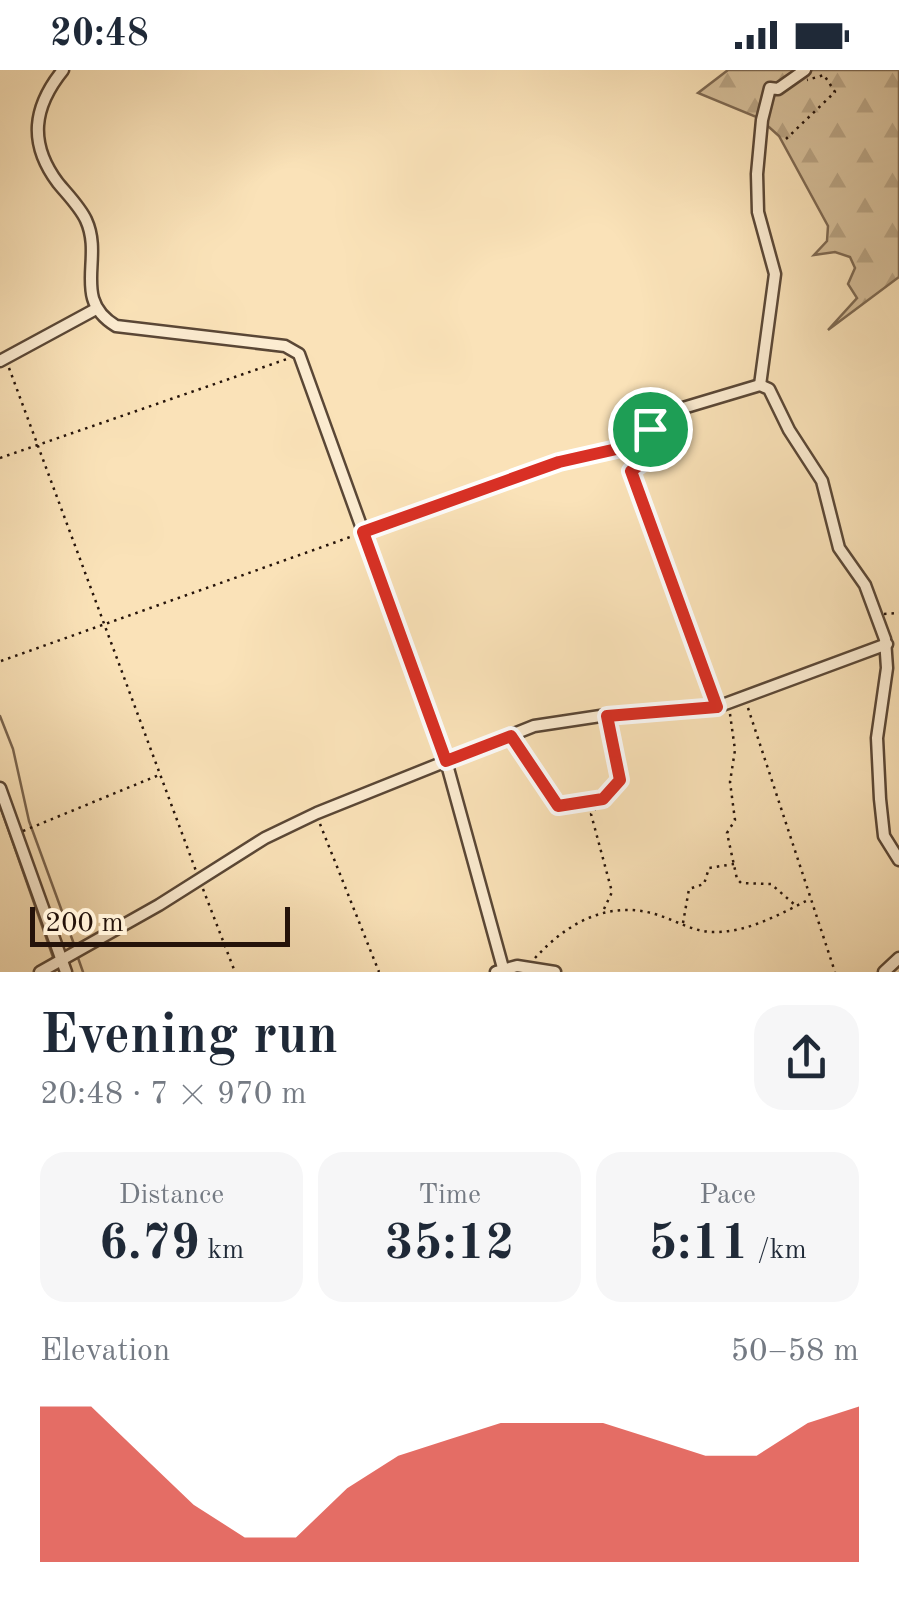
<!DOCTYPE html>
<html lang="en">
<head>
<meta charset="utf-8">
<style>
  :root { --surface:#fff; --page:#f6f6f7; --text:#1f2937; --muted:#747a83; --accent:#d93025 }
  body { margin:0; font-family:"Old Standard TT",serif; background:var(--page); color:var(--text); height:100vh; display:flex; flex-direction:column; font-size:38px; white-space:nowrap }
  * { box-sizing:border-box; margin:0 }
  p { font-size:32px; color:var(--muted) }
  .icon { flex:none; width:55px; height:55px; fill:none; stroke:currentColor; stroke-width:2; stroke-linecap:round; stroke-linejoin:round }
  .map { position:relative; height:902px; overflow:hidden }
  .panel { display:flex; flex-direction:column; background:var(--surface); flex:1 }
  .panel>* { flex:none }
  .scale { position:absolute; left:30px; bottom:25px; width:260px; box-sizing:border-box; padding-left:10px; border:5px solid #25130a; border-top:0; font-size:28px; line-height:35px; white-space:nowrap; color:#25130a; -webkit-text-stroke:8px #fcecd1; paint-order:stroke }
  .pin { position:absolute; display:grid; place-items:center; width:85px; height:85px; color:#fff; margin:-42px; border:5px solid #fff; border-radius:50%; box-shadow:0 2px 10px #0007 }
  .round { display:grid; place-items:center; flex:none; width:105px; height:105px; border-radius:30px; background:var(--page) }
  .head { display:flex; align-items:center; justify-content:space-between; height:170px; padding:0 40px }
  h1 { font-size:55px; font-weight:800; line-height:75px }
  .stats { display:grid; grid-template-columns:repeat(3,1fr); gap:15px; height:170px; padding:10px 40px }
  .stats div { display:grid; align-content:center; border-radius:25px; background:var(--page); text-align:center }
  .stats b { font-size:50px; font-weight:800 }
  .stats small { font-size:28px; font-weight:400 }
  .stats p { font-size:28px }
  .chart { height:280px; padding:20px 40px }
  .chart p { display:flex; justify-content:space-between }
  .chart svg { width:100%; height:180px; margin-top:10px; fill:var(--accent); opacity:.7 }
  .status { display:flex; justify-content:space-between; align-items:center; height:70px; padding:0 50px; background:var(--surface); direction:ltr }
  .status svg { height:28px; fill:currentColor }
  .map>svg:first-child { display:block }
</style>
</head>
<body>
<div class="status"><b>20:48</b><svg viewBox="0 0 49 12"><path d="M0 12V9h3v3zM5 12V6h3v6zM10 12V3h3v9zM15 12V0h3v12zM26 1h20v11H26zM47 4h2v5h-2z"/></svg></div>
<div class="map">
<svg width="899" height="902" viewBox="0 0 899 902">
  <defs>
    <pattern id="forest-firs" width="22" height="20" patternUnits="userSpaceOnUse" patternTransform="scale(2.5)"><rect width="22" height="20" fill="#d6bf9a"/><path d="M5 1l3.5 6h-7zM16 11l3.5 6h-7z" fill="#b8a383"/></pattern>
  </defs>
  <rect width="100%" height="100%" fill="#fae2b8"/>
  <filter id="stains"><feTurbulence type="fractalNoise" baseFrequency=".002" numOctaves="4"/><feColorMatrix values="0 0 0 0 .2 0 0 0 0 .09 0 0 0 0 .02 0 0 0 .5 -.17"/></filter>
  <radialGradient id="worn" r=".72"><stop offset=".6" stop-color="#630" stop-opacity="0"/><stop offset="1" stop-color="#630" stop-opacity=".3"/></radialGradient>
  <path fill="url(#forest-firs)" stroke="#7e6952" stroke-width="2.5" d="M728 0H899V207L828 260 857 228 848 214 855 198 850 187 835 182 814 185 827 171 828 156 779 66 759 48 698 23Z"/>
  <g fill="none" stroke-linecap="round" stroke-linejoin="round">
    <g stroke="#7a654f" stroke-width="2.5">
      <path d="M0 646 13 679 29 751 75 877"/>
      <path d="M0 736 54 890"/>
      <path d="M77 885 83 902"/>
    </g>
    <defs>
      <g id="minor">
        <path d="M63 0C33 37 28 73 58 113 67 124 80 137 86 150 104 189 71 229 116 256L285 276 299 284 446 691 503 898"/>
        <path d="M0 291 96 239"/>
        <path d="M760 315 769 319 789 360 822 411 839 478 865 515 885 569 887 598 877 668 880 729 884 766 899 790"/>
        <path d="M760 315 775 204 758 142 757 104 762 50 770 18 778 19 805 0"/>
        <path d="M650 359 659 379 631 401 717 637"/>
        <path d="M363 462 559 392 621 377 683 338 760 315"/>
        <path d="M0 718 66 902"/>
        <path d="M40 902 159 835 265 768 317 743 534 656 607 645 717 637 887 574"/>
        <path d="M496 902 517 896 555 902"/>
        <path d="M884 902 899 888"/>
      </g>
    </defs>
    <use href="#minor" stroke="#5a4736" stroke-width="15"/>
    <g stroke="#25130a" stroke-width="2.5" stroke-dasharray="2.5 5" stroke-linecap="butt">
      <path d="M786 69 835 22 824 5 807 10"/>
      <path d="M9 298 196 801"/>
      <path d="M0 388 287 289"/>
      <path d="M884 544 899 543"/>
      <path d="M1 591 353 466"/>
      <path d="M748 638 835 902"/>
      <path d="M730 644 735 680 730 712 735 750 727 763 737 809 741 813 771 814 795 835"/>
      <path d="M518 675 558 736 602 729"/>
      <path d="M320 754 379 902"/>
      <path d="M23 761 159 705"/>
      <path d="M203 819 235 902"/>
      <path d="M604 839 612 822 591 744 620 710 608 653"/>
      <path d="M683 853 689 819 704 814 709 798 734 794"/>
      <path d="M535 888C567 853 609 829 658 845 677 851 696 863 716 862 749 862 782 843 810 829"/>
    </g>
    <use href="#minor" stroke="#fcecd1" stroke-width="10"/>
  </g>
  <g fill="none" stroke-linecap="round" stroke-linejoin="round">
    <defs>
      <path id="route" d="M650 359 658 376 657 382 631 401 717 637 607 646 620 710 603 729 558 736 511 666 446 691 363 462 559 392 621 378Z"/>
    </defs>
    <use href="#route" stroke="#fff" stroke-width="20"/>
    <use href="#route" stroke="#d93025" stroke-width="12"/>
  </g>
  <rect width="100%" height="100%" filter="url(#stains)"/>
  <rect width="100%" height="100%" fill="url(#worn)"/>
</svg>
<div class="scale">200 m</div>
<div class="pin" style="left:650px;top:359px;background:#1e9e55"><svg class="icon" aria-label="arrive" viewBox="0 0 24 24"><path d="M6 21V4h12l-3 4 3 4H6"/></svg></div>
</div>
<section class="panel">
<div class="head"><div><h1>Evening run</h1><p>20:48 · 7 × 970 m</p></div><a class="round"><svg class="icon" aria-label="share" viewBox="0 0 24 24"><path d="M12 15V3M7 8l5-5 5 5M5 13v7h14v-7"/></svg></a></div>
<div class="stats">
<div><p>Distance</p><b>6.79<small> km</small></b></div>
<div><p>Time</p><b>35:12</b></div>
<div><p>Pace</p><b>5:11<small> /km</small></b></div>
</div>
<div class="chart"><p><span>Elevation</span>50–58 m</p>
<svg viewBox="0 0 160 44" preserveAspectRatio="none"><path d="M0 44V6L10 6L20 18L30 30L40 38L50 38L60 26L70 18L80 14L90 10L100 10L110 10L120 14L130 18L140 18L150 10L160 6V44z"/></svg>
</div>
</section>
</body>
</html>
